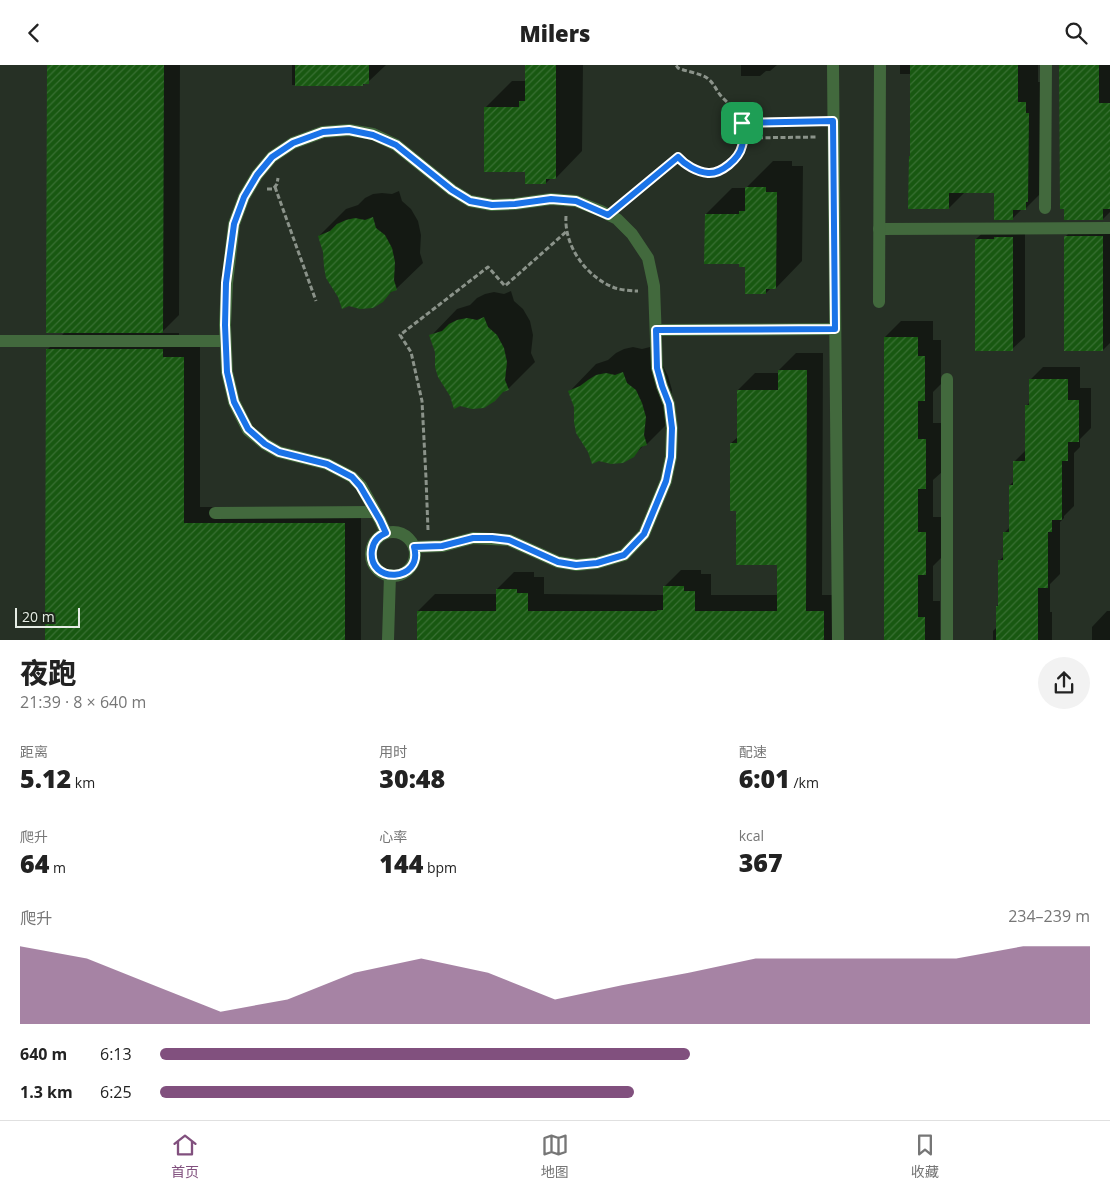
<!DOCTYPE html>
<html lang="zh">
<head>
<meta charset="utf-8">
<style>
  :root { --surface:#fff; --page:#f2f2f2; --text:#222; --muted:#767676; --line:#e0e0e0; --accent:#81507e }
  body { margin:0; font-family:"Open Sans","Noto Sans SC",sans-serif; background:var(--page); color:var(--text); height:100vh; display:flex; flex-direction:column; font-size:19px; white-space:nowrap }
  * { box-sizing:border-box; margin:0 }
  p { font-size:16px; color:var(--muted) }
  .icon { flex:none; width:28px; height:28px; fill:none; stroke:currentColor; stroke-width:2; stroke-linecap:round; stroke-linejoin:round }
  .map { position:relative; height:575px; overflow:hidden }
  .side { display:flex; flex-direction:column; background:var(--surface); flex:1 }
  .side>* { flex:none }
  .scale { position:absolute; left:15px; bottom:12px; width:65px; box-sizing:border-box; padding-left:5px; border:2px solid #e5ece4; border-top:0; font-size:14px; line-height:18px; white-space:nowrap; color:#e5ece4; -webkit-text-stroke:4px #1d261b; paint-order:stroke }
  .pin { position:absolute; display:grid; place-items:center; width:42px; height:42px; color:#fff; margin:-21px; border-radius:10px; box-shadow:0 2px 8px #0006 }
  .round { display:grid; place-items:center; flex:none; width:52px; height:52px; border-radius:26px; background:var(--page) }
  .head { display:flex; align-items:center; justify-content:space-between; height:85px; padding:0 20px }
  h1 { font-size:28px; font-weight:800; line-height:38px }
  .stats { display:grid; grid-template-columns:repeat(3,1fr); gap:8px; height:85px; padding:5px 20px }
  .stats div { display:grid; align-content:center }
  .stats b { font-size:25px; font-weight:800 }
  .stats small { font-size:14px; font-weight:400 }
  .stats p { font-size:14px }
  .chart { height:140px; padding:10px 20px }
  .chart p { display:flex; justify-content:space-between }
  .chart svg { width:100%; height:90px; margin-top:5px; fill:var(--accent); opacity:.7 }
  ul { padding:0 20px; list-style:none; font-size:16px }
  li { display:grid; grid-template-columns:80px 60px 1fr; align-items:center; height:38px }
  li i { height:12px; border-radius:6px; background:var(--accent) }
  header { display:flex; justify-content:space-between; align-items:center; height:65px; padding:0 20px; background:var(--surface); font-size:22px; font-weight:800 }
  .tabs { display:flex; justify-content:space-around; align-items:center; height:70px; border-top:1px solid var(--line); background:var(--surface); font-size:14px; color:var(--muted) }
  .tabs a { display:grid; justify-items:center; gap:2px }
  .tabs .active { color:var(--accent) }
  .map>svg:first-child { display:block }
</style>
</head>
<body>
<header><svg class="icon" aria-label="back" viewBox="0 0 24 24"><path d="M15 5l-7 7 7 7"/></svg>Milers<svg class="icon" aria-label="search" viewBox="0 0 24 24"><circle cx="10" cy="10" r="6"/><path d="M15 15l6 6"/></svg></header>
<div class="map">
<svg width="1110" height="575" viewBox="0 0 1110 575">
  <defs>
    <pattern id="building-hatch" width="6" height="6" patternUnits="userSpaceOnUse" patternTransform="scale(1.25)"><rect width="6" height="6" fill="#185811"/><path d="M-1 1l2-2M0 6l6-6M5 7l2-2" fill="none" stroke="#397034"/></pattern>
  </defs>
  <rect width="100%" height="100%" fill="#263025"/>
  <g fill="#0007">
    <path d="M49 0H180L179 250 161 268H179V276H200V442H361V575H46L47 285 65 267Z"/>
    <path d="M292 0H386L368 17H365L363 20H292Z"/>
    <path d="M526 0H583L582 86 556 113H551L546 118 526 106 486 42 512 16H526Z"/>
    <path d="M741 0H777L770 6H766L760 11H741Z"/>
    <path d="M900 0H1038V17H1047L1046 123 1025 144H1022L1012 154 995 127H965L949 143 911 90V9H900Z"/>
    <path d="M1061 0H1110V147L1103 154Z"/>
    <path d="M773 96H792V101H803L802 196 776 223H771L766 228 706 149 732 123H746Z"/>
    <path d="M399 126 402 136 411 144 418 156 421 170 420 188 423 198 396 224 393 225 383 236 349 240 324 187 319 171 346 144 358 140 365 133 373 129 382 128 392 129Z"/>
    <path d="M1025 159V272L1012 284 976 174 989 162Z"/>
    <path d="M1078 159H1110V278L1103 285 1065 172Z"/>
    <path d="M511 226 514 236 523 244 530 256 533 270 531 288 535 297 508 324 451 331 431 271 457 244 470 240 477 233 485 229 494 227 504 229Z"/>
    <path d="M901 256H933V275H941V319L933 327V358H942V407L933 415V452H941V493L933 501V536H940V575H885V272Z"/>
    <path d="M633 282 642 284 650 282 653 291 662 299 668 311 672 325 670 343 673 353 647 379 644 380 633 391 575 342 570 326 596 299 608 295 616 288 624 284Z"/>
    <path d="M796 288H823L822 530H841V575H418V546L435 529H497V524L514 507H534V512H544V529L664 530V522L681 505H701V509H711V530H779V498L738 445 731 378 738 372V325L755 308H779V305Z"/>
    <path d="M1043 302H1080V323H1091V363L1080 374V382L1074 388V441L1064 451V453L1060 457V509L1050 519V547H1052V575H993V566L997 562V541L1000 538V495L1005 490V467L1010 462V420L1014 416V397L1026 385V341L1031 336V314Z"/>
    <path d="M1107 546H1110V575H1092V562Z"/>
  </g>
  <g fill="url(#building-hatch)">
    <path d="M47 0H164L163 268H46Z"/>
    <path d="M295 0H369V19H363V21H295Z"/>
    <path d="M525 0H556V114H546V119H525V107H484V42H519V36H525Z"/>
    <path d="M910 0H1018V37H1026V48H1029L1028 137H1026V145H1013V155H994V128H949V144H908L909 91H910Z"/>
    <path d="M1059 0H1099V38H1110V144H1103V155H1064V144H1060Z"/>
    <path d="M745 122H766V127H777L776 224H766V229H745V202H739V199H704L705 149H739V146H745Z"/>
    <path d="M373 152 376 163 385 170 392 183 395 197 394 215 397 225 391 227 383 237 373 243 360 244 349 241 342 244 338 232 326 213 324 202 323 187 318 171 330 166 337 159 346 155 355 153 365 155Z"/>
    <rect x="1064" y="171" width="39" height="115"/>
    <path d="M994 172H1013V286H975V174H994Z"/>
    <path d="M484 252 488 262 497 270 504 283 507 297 505 315 509 325 503 327 495 336 484 343 472 344 460 341 454 344 450 331 438 312 435 302V287L429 270 442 266 449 259 457 255 467 253 477 255Z"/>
    <path d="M884 272H918V291H925V336H918V374H926V424H918V467H926V510H918V552H925V575H884Z"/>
    <path d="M46 284H163V292H184V458H345V575H45Z"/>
    <path d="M778 305H807L806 546H824V575H417V546H496V524H517V528H528V546H657V545H663V521H684V526H695V546H777V500H736V446H730V378H737V325H778Z"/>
    <path d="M623 307 627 318 636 325 642 338 646 352 644 370 647 380 641 382 634 392 623 398 611 399 599 396 592 399 588 387 576 368 574 357V342L568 326 580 321 588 315 596 310 606 308 615 310Z"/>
    <path d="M1029 314H1068V335H1079V377H1068V396H1062V455H1052V467H1048V523H1038V575H996V541H998V495H1003V467H1009V420H1013V396H1025V340H1029Z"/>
  </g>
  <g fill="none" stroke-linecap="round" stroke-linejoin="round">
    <g stroke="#8b938a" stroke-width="3" stroke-dasharray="5 2.5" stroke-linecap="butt">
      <path d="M742 58 818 56"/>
      <path d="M743 73 818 72"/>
      <path d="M275 122 316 236"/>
      <path d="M267 124H273L277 119 278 113"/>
      <path d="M622 138 678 92C685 100 697 107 708 108 711 108 715 106 719 105 741 98 749 71 739 51 735 42 727 38 721 31 716 25 714 18 707 13 702 9 685 6 678 3L676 0"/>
      <path d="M566 151C564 181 586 212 615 223 622 225 631 226 638 226"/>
      <path d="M428 465 426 413 422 336 411 287 400 270 488 202 505 221 567 166"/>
    </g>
    <g stroke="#42693d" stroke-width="12">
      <path d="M833 0 838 575"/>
      <path d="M1045 143 1046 0"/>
      <path d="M879 164 1110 163"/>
      <path d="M879 237 880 0"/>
      <path d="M656 265 835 264"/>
      <path d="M0 276H225"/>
      <path d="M947 314V575"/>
      <path d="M215 448 375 447"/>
      <circle cx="393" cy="489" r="22"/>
      <path d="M386 468 380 455 361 421 352 412 327 399 279 387 265 379 248 365 234 337 227 307 225 260 227 218 234 159 244 132 257 110 272 92 293 78 323 67 349 65 373 69 396 80 452 125 470 136 492 140 515 139 551 134 576 136 601 146 617 154 632 169 648 193 654 221 657 303 662 321 669 339 672 363 671 392 666 416 644 469 624 490 597 498 577 500 558 497 509 475 473 473 443 481 414 482"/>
      <path d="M388 575 390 510"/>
    </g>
  </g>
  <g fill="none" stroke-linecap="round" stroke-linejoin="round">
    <defs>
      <path id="route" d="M833 56 835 264 656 265 657 303 662 321 669 339 672 363 671 392 666 416 644 469 624 490 597 498 576 500 558 497 509 475 492 473H473L442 481 414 482C424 517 367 520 372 485 373 477 378 471 386 468L380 455 360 421 352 412 327 399 279 387 265 379 248 364 234 337 227 307 225 260 226 218 234 159 244 132 257 110 272 92 293 78 323 67 349 65 373 70 396 80 452 125 470 136 492 140 515 139 551 134 576 136 608 150 678 92C685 100 697 107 708 108 721 109 739 94 742 81 745 73 743 66 742 58Z"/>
    </defs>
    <use href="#route" stroke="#fff" stroke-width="10"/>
    <use href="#route" stroke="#1a73e8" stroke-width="6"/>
  </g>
</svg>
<div class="scale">20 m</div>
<div class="pin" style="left:742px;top:58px;background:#1e9e55"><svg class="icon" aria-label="arrive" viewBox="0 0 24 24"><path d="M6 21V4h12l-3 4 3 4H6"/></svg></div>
</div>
<section class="side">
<div class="head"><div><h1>夜跑</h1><p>21:39 · 8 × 640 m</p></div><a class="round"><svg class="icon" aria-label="share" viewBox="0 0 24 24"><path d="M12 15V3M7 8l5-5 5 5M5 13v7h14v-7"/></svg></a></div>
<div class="stats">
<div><p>距离</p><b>5.12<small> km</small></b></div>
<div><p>用时</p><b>30:48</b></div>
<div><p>配速</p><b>6:01<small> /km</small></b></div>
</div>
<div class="stats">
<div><p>爬升</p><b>64<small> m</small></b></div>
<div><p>心率</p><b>144<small> bpm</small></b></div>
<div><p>kcal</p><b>367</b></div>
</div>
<div class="chart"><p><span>爬升</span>234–239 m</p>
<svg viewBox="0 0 160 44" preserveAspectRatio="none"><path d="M0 44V6L10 12L20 25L30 38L40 32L50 19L60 12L70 19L80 32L90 25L100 19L110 12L120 12L130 12L140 12L150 6L160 6V44z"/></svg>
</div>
<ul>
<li><b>640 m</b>6:13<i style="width:57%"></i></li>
<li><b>1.3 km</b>6:25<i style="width:51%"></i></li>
</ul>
</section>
<nav class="tabs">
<a class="active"><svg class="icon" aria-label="home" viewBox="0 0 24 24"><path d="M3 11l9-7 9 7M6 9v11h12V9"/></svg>首页</a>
<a><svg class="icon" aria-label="map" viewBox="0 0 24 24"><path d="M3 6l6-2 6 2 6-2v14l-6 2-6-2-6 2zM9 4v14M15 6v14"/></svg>地图</a>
<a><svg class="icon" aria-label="saved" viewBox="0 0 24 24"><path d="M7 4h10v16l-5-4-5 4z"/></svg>收藏</a>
</nav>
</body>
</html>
